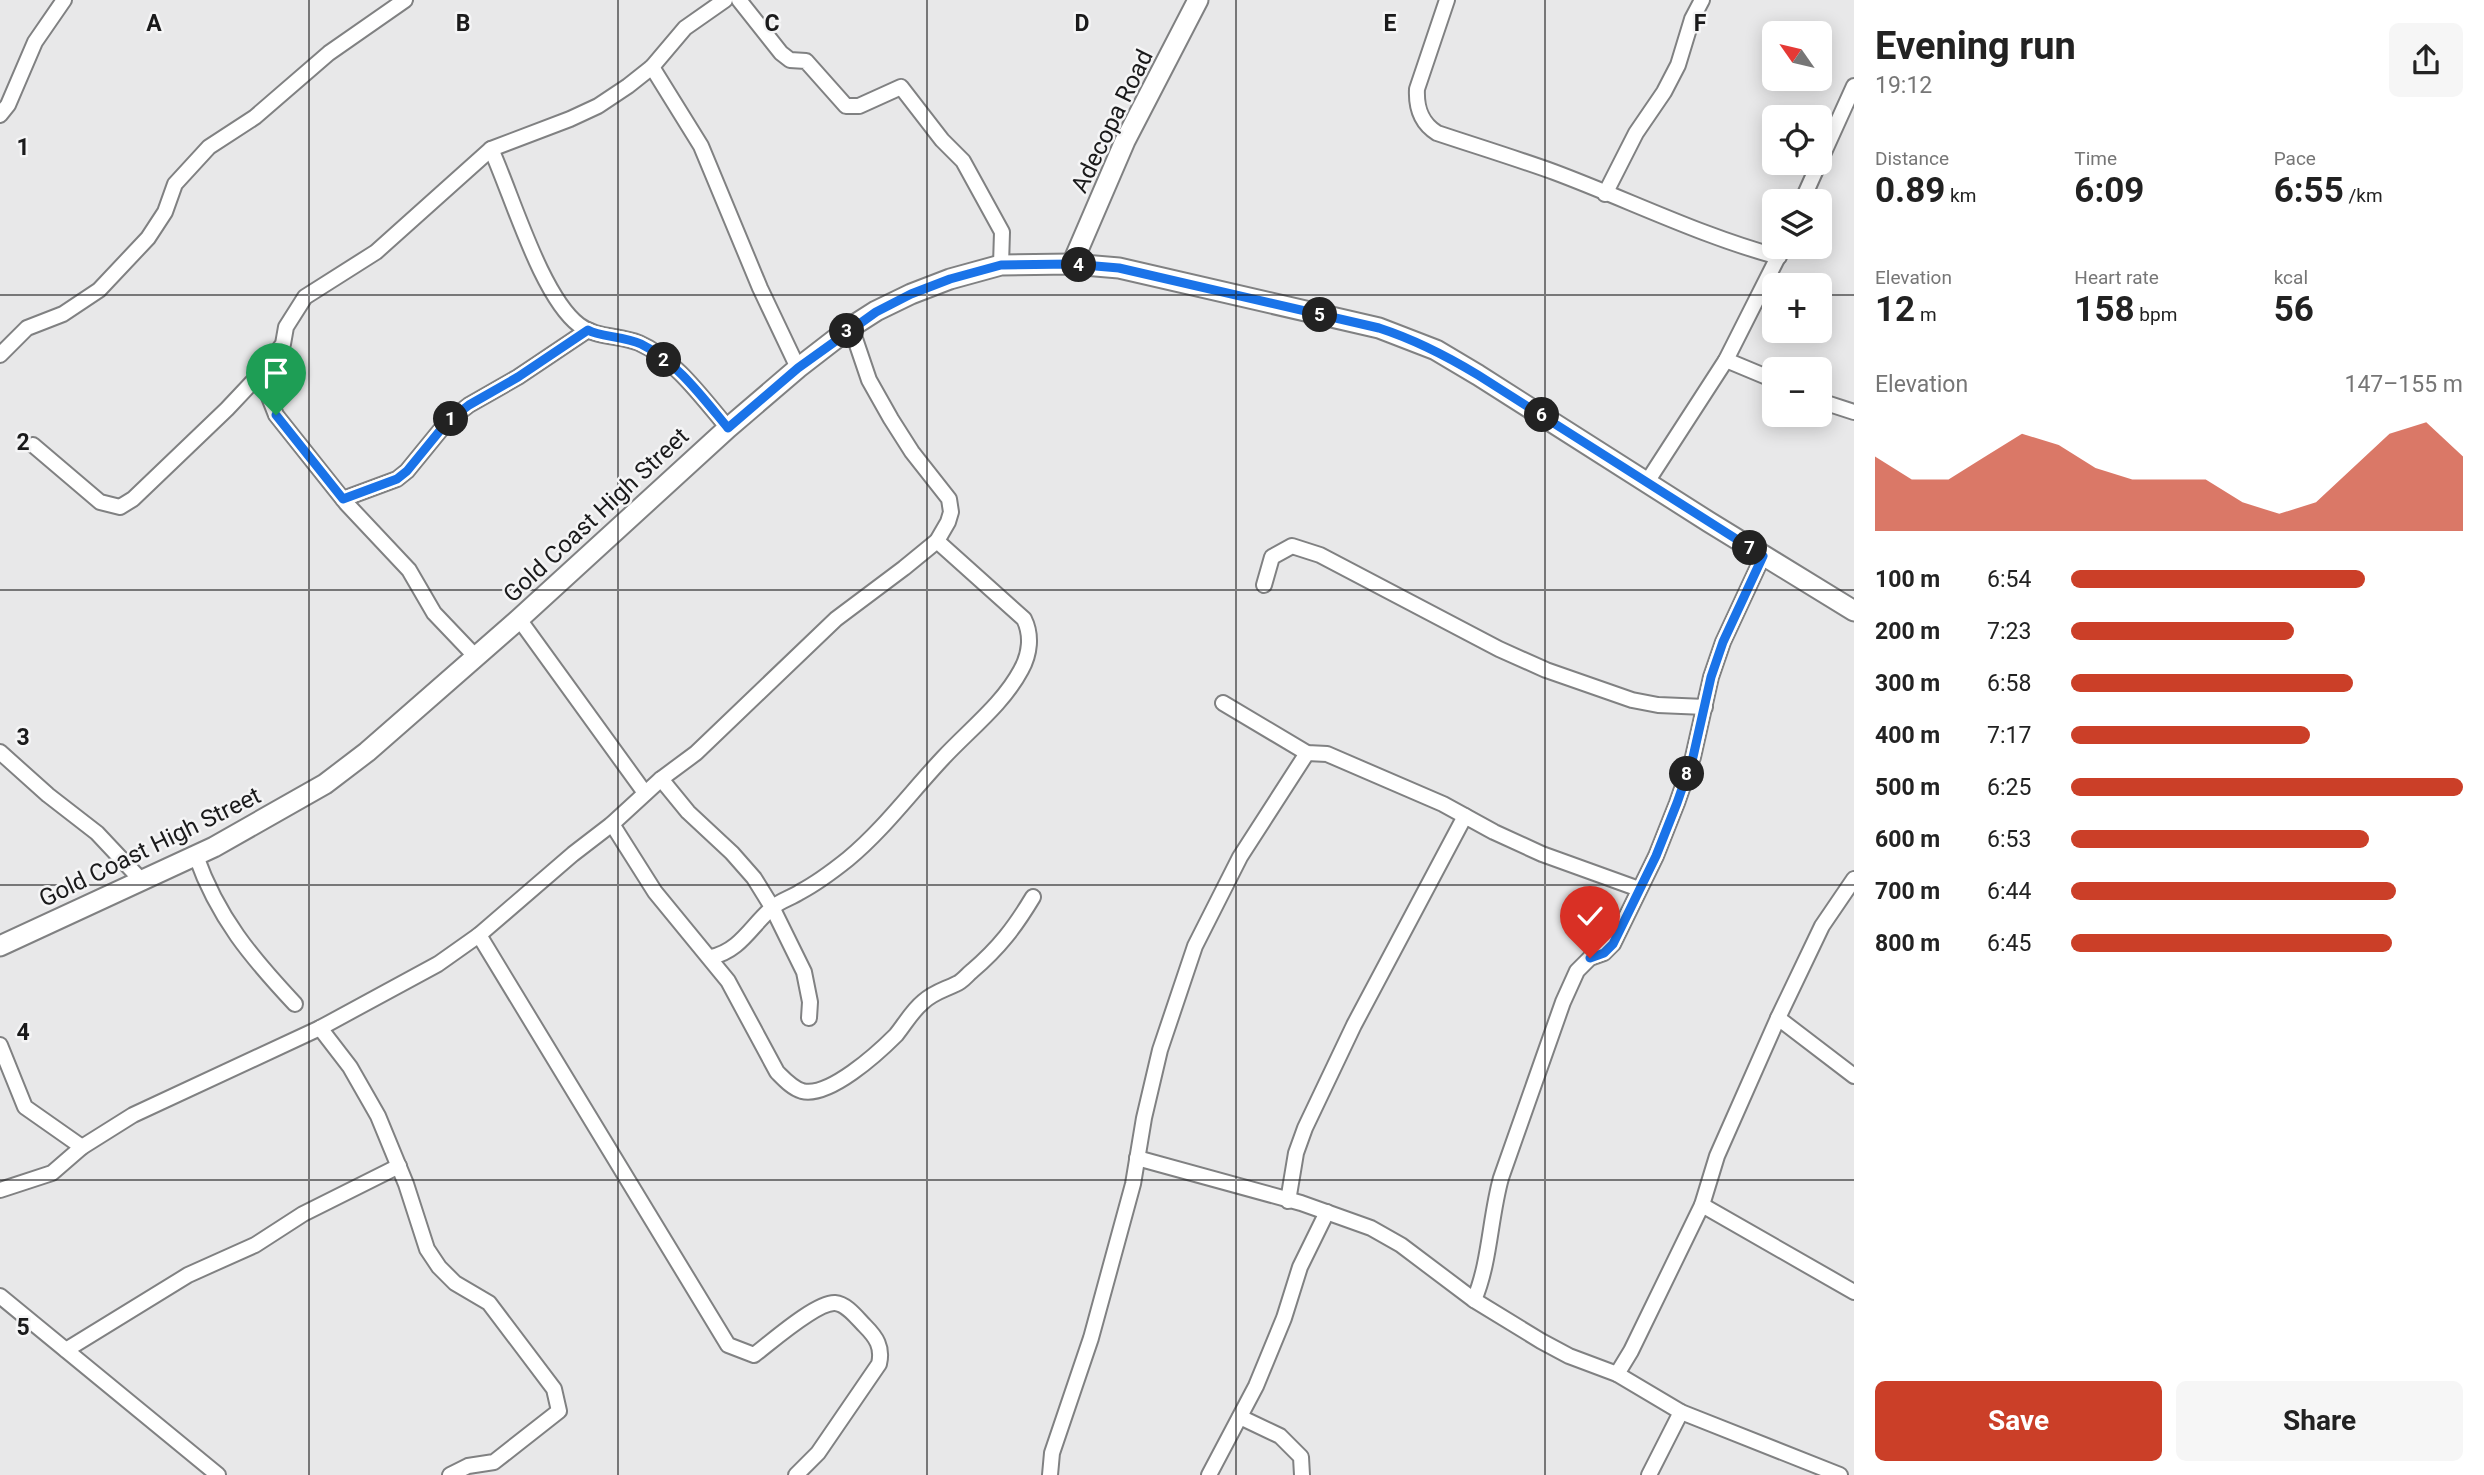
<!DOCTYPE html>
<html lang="en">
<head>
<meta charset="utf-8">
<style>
  :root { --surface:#fff; --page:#f6f6f6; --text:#222; --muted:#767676; --accent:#cb3f28 }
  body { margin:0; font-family:Roboto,sans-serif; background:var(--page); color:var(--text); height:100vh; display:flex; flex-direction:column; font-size:26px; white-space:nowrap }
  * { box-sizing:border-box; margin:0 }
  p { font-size:23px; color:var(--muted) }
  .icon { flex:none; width:38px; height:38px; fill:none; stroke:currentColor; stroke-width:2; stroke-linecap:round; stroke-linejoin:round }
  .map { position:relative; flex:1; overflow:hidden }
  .side { display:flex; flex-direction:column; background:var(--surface); width:630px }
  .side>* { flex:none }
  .needle { width:46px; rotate:304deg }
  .fabs { position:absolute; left:1762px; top:21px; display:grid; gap:14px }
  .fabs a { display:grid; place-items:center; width:70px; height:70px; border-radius:10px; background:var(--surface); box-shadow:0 4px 18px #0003; font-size:35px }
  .pin { position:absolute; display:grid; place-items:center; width:60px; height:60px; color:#fff; margin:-72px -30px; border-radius:50% 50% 50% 0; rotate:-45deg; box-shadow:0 0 7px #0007 }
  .pin .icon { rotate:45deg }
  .km { position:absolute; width:35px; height:35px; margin:-18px; border-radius:50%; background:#222; color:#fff; font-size:19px; line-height:35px; text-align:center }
  .round { display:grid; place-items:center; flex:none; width:74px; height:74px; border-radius:10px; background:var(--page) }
  .overview { display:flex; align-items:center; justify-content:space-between; height:119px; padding:0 21px }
  h1 { font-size:38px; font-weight:700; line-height:52px }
  .figures { display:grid; grid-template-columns:repeat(3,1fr); gap:10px; height:119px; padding:7px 21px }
  .figures div { display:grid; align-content:center }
  .figures b { font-size:35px; font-weight:700 }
  .figures small { font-size:19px; font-weight:400 }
  .figures p { font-size:19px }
  .chart { height:196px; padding:14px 21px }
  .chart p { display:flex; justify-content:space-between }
  .chart svg { width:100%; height:126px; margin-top:7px; fill:var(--accent); opacity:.7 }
  .button { display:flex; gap:14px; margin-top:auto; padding:14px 21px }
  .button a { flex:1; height:80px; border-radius:10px; background:var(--accent); color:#fff; font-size:28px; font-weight:700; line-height:80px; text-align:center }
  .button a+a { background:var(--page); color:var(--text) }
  ul { padding:0 21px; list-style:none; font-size:23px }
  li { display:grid; grid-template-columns:112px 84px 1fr; align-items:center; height:52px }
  li i { height:18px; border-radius:9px; background:var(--accent) }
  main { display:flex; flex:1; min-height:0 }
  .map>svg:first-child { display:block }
</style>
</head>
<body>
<main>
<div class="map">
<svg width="1854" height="1475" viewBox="0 0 1854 1475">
  <rect width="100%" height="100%" fill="#e8e8e9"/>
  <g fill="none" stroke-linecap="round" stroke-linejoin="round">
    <defs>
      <g id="minor">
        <path d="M739 0 781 53 790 60 806 61 846 106H859L901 87 942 140 963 161 1002 232 1001 265"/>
        <path d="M1447 0 1417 89C1416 108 1421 123 1437 133 1476 146 1515 158 1554 172 1629 200 1701 236 1779 257"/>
        <path d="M652 67 701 146 760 288 798 368"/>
        <path d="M0 115 8 105 35 42 64 0"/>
        <path d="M491 149C512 195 541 296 579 325 596 338 619 335 639 343 674 358 704 400 728 428"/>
        <path d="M1820 161 1854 86"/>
        <path d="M1605 194 1636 133 1664 92 1678 65 1692 19 1702 0"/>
        <path d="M1802 201 1819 163"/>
        <path d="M0 355 27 328 63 314 99 290 148 238 165 212 175 184 209 147 255 117 329 53 405 0"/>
        <path d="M1726 360 1774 380"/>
        <path d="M260 374 276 415 346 503 409 570 434 613 475 656"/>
        <path d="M1820 401 1854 412"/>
        <path d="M33 445 100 502 120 507 133 499 227 409 260 374 283 344 286 327 305 297 376 252 491 149 570 119 598 106 628 86 652 67 685 28 725 0"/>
        <path d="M1647 482 1726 360 1783 247"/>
        <path d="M343 499 397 479 407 471 447 422 469 405 518 377 588 330"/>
        <path d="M1264 585 1272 557 1292 546 1320 555 1499 649 1546 670 1632 700 1658 705 1705 707"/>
        <path d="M519 619 645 793"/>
        <path d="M1223 703 1307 753 1327 754 1443 804 1494 832 1542 854 1639 889"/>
        <path d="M0 752 48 795 97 833 143 882"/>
        <path d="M661 779 688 812 732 853 754 878 772 907 804 972 810 1002 809 1018"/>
        <path d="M612 824 655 892 728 981 777 1072C784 1079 792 1088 802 1091 829 1098 878 1053 896 1035 905 1024 912 1011 923 1002 934 992 944 990 956 984 962 982 967 975 972 971 999 948 1015 927 1033 897"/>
        <path d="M196 856C218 918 251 957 295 1004"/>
        <path d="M479 935 728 1345 754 1355C770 1343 816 1302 835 1303 847 1304 857 1318 865 1326 876 1337 883 1347 879 1364L818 1453 796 1475"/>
        <path d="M711 957C740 951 751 926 772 908 779 901 791 898 800 892 817 883 833 871 848 859 884 829 911 792 943 758 969 730 1003 704 1021 670 1030 654 1032 635 1024 619L937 541"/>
        <path d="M1778 1018 1854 1076"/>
        <path d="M320 1028 350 1067 378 1116 406 1184 427 1249 439 1267 455 1283 489 1303 554 1389 559 1411 494 1462 468 1466 450 1475"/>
        <path d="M0 1045 25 1107 82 1147"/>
        <path d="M1137 1158 1301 1203 1371 1228 1401 1245 1474 1300 1541 1341 1569 1356 1617 1374"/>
        <path d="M0 1190 52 1173 82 1147 133 1115 320 1028 438 964 479 935 573 854 612 824 661 779 696 753 836 619 904 568 937 541 948 522 951 512 949 499 912 452 891 419 869 380 851 327"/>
        <path d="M1288 1201 1296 1153 1305 1128 1354 1025 1465 816"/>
        <path d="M1702 1205 1854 1292"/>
        <path d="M0 1296 218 1475"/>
        <path d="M1474 1300C1490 1263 1490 1217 1501 1178L1563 1002 1577 971 1590 958 1604 953 1613 944 1656 856 1677 803 1693 757 1711 677 1723 642 1763 556"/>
        <path d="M66 1350 188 1275 255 1245 303 1214 399 1166"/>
        <path d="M1240 1417 1280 1436 1301 1457 1302 1475"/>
        <path d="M1050 1475 1052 1453 1091 1338 1133 1184 1144 1118 1160 1050 1195 946 1240 857 1307 753"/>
        <path d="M1209 1475 1256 1386 1284 1318 1300 1267 1327 1212"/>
        <path d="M1649 1475 1681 1412"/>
        <path d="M1840 1475 1681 1412 1617 1374 1631 1351 1702 1205 1717 1156 1778 1018 1822 926 1854 879"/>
      </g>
      <g id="tertiary">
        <path d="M1072 264 1125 141 1198 0"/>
        <path d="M0 946 214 847 325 784 367 752 519 619 728 428 798 368 851 327 876 311 911 294 950 279 1001 265 1072 264 1119 268 1379 328 1436 350 1478 375 1709 522 1854 611"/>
      </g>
    </defs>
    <use href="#minor" stroke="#808182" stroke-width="18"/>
    <use href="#tertiary" stroke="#808182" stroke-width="23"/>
    <use href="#minor" stroke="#fff" stroke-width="14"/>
    <use href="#tertiary" stroke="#fff" stroke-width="19"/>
  </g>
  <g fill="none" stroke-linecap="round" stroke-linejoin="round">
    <defs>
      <path id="route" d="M276 415 343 499 397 479 407 471 447 422 469 405 518 377 588 330C599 337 624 336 641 344 676 361 703 398 728 428L798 368 876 312 911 294 950 279 1001 265 1072 264 1119 268 1379 328C1416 340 1445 355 1478 375L1763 556 1723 642 1711 677 1693 757 1677 803 1656 856 1613 944 1604 953 1590 958"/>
    </defs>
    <use href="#route" stroke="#fff" stroke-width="14"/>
    <use href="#route" stroke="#1a73e8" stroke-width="9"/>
  </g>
  <path fill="none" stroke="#1a1a1b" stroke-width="2" stroke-opacity="0.55" d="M309 0V1475M618 0V1475M927 0V1475M1236 0V1475M1545 0V1475M0 295H1774M1820 295H1854M0 590H1854M0 885H1854M0 1180H1854"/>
  <g text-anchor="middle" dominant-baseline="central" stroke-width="5" stroke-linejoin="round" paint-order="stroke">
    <g font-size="24" fill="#1a1a1b" stroke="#f5f5f6">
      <text transform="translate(1112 121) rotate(-64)">Adecopa Road</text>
      <text transform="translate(596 515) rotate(-43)">Gold Coast High Street</text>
      <text transform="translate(150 847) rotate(-26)">Gold Coast High Street</text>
    </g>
  </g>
  <g font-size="23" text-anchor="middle" font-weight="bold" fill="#1a1a1b" stroke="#f5f5f6" stroke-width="5" stroke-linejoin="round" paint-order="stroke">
    <text x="154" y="31">A</text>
    <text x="463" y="31">B</text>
    <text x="772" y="31">C</text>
    <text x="1082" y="31">D</text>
    <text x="1390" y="31">E</text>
    <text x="1700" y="31">F</text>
    <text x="23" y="155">1</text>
    <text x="23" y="450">2</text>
    <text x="23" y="745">3</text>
    <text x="23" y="1040">4</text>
    <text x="23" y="1335">5</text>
  </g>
</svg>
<div class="fabs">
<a><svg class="needle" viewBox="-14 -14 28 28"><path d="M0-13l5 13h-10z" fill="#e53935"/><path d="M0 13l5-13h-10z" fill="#767676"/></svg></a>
<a><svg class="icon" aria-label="locate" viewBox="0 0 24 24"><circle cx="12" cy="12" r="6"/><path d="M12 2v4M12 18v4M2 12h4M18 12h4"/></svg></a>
<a><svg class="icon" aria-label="layers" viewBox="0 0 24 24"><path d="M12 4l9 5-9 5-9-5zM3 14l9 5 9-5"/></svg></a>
<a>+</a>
<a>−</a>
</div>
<div class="pin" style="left:276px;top:415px;background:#1e9e55"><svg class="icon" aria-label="arrive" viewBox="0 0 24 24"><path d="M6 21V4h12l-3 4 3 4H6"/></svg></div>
<div class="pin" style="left:1590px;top:958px;background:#d93025"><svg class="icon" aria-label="check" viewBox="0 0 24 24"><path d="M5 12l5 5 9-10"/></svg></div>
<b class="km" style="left:451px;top:419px">1</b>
<b class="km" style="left:664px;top:360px">2</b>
<b class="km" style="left:847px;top:331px">3</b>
<b class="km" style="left:1079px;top:265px">4</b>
<b class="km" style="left:1320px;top:315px">5</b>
<b class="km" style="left:1542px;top:415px">6</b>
<b class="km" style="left:1750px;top:548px">7</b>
<b class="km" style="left:1687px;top:774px">8</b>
</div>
<section class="side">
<div class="overview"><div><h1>Evening run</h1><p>19:12</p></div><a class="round"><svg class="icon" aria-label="share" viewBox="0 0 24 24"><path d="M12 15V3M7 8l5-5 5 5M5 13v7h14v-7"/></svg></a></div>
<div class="figures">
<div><p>Distance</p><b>0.89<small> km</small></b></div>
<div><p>Time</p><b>6:09</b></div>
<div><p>Pace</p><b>6:55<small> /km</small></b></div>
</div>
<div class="figures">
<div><p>Elevation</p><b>12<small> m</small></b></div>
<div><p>Heart rate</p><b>158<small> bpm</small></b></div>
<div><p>kcal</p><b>56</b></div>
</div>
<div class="chart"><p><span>Elevation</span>147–155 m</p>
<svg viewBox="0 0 160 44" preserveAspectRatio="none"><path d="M0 44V18L10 26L20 26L30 18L40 10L50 14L60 22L70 26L80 26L90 26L100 34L110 38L120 34L130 22L140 10L150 6L160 18V44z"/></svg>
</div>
<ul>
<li><b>100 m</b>6:54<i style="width:75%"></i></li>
<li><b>200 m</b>7:23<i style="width:57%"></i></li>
<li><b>300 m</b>6:58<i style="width:72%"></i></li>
<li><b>400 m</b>7:17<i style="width:61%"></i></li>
<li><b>500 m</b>6:25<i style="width:100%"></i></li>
<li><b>600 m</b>6:53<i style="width:76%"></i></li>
<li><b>700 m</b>6:44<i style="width:83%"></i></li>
<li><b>800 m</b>6:45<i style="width:82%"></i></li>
</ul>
<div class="button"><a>Save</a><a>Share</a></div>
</section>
</main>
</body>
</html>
